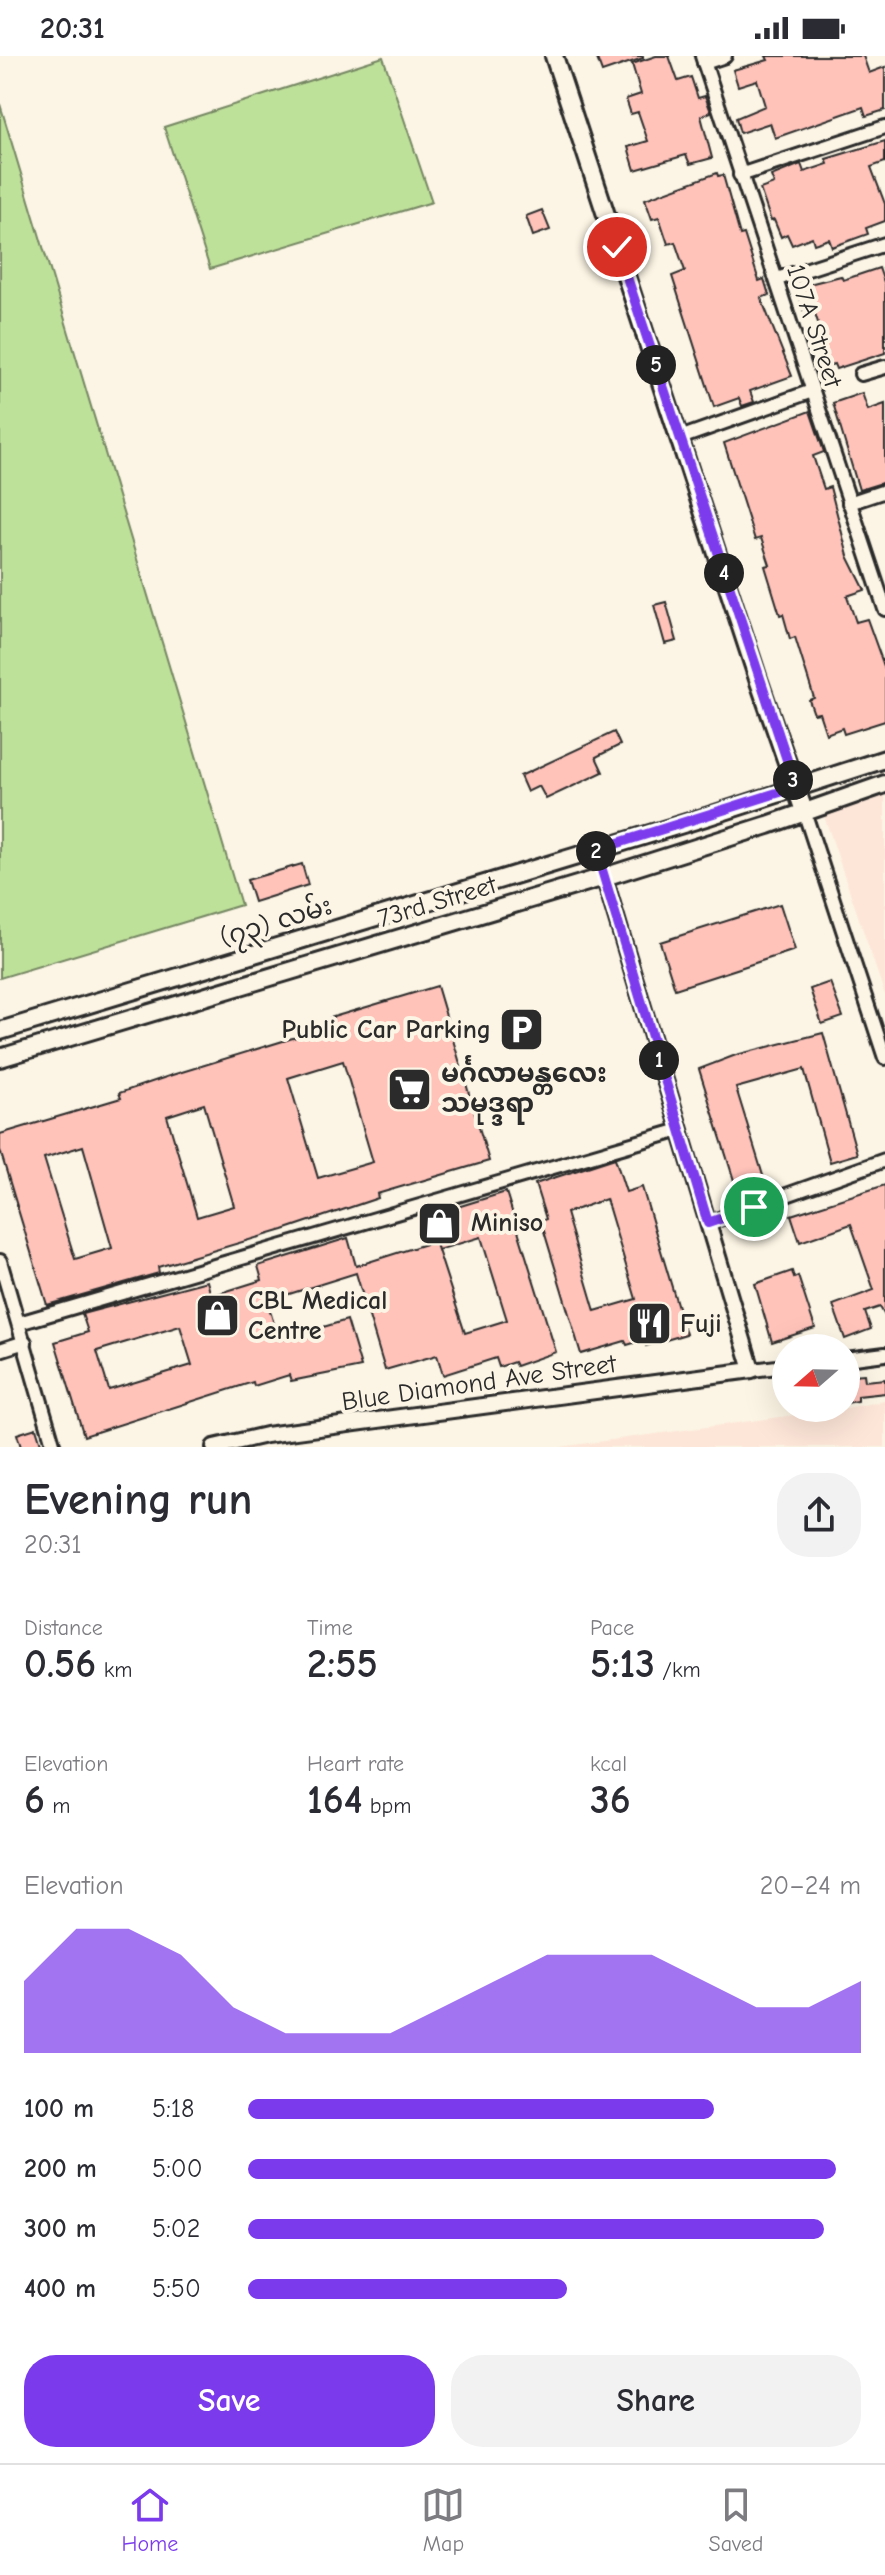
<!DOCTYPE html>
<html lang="en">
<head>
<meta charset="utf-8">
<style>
  :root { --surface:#fff; --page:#f2f2f3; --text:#2b2b33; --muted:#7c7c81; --line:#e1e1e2; --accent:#7c3aed }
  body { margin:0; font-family:"Comic Neue","Noto Sans Myanmar",sans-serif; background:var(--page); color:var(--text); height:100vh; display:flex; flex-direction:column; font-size:30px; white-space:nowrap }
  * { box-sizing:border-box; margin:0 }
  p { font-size:26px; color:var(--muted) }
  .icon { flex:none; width:44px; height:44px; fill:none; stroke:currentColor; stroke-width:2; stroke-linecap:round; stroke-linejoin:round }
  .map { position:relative; height:1391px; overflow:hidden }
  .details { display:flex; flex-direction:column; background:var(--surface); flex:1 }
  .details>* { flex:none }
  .needle { width:52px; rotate:250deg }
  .buttons { position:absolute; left:772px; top:1278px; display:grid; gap:16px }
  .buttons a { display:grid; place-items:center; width:88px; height:88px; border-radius:50%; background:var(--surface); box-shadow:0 8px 32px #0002; font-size:40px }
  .pin { position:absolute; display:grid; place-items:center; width:68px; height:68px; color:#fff; margin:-34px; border:4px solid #fff; border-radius:50%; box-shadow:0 2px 8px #0007 }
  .km { position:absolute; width:40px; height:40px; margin:-20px; border-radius:50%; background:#222; color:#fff; font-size:22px; line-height:40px; text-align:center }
  .round { display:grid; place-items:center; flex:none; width:84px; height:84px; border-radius:32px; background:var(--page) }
  .summary { display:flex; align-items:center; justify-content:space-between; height:136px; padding:0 24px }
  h1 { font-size:44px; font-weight:700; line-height:60px }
  .stats { display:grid; grid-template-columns:repeat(3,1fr); gap:12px; height:136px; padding:8px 24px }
  .stats div { display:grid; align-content:center }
  .stats b { font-size:40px; font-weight:700 }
  .stats small { font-size:22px; font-weight:400 }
  .stats p { font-size:22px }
  .chart { height:224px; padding:16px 24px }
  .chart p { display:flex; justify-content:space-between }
  .chart svg { width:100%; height:144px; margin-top:8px; fill:var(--accent); opacity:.7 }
  .action { display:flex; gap:16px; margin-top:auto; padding:16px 24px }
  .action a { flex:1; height:92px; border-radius:32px; background:var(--accent); color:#fff; font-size:32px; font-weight:700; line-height:92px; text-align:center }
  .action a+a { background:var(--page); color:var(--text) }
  ul { padding:0 24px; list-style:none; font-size:26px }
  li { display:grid; grid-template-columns:128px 96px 1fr; align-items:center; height:60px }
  li i { height:20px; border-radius:10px; background:var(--accent) }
  .status { display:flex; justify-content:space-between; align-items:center; height:56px; padding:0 40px; background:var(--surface); direction:ltr }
  .status svg { height:22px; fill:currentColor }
  .tabs { display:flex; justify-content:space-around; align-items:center; height:112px; border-top:2px solid var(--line); background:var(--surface); font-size:22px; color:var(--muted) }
  .tabs a { display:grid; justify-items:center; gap:4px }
  .tabs .active { color:var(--accent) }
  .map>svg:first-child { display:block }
</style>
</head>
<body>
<div class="status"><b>20:31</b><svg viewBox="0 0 49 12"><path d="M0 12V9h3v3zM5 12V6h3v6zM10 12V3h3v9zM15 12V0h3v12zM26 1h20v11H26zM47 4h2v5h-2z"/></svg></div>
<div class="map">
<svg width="885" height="1391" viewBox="0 0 885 1391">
  <rect width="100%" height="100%" fill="#fcf5e5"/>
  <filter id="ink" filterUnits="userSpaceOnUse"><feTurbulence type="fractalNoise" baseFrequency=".0125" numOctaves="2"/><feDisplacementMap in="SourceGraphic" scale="16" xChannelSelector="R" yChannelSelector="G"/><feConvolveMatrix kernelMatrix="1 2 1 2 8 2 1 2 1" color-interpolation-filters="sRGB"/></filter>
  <g filter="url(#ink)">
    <g fill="#fde6d8">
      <path d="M885 723V939L819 745Z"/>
      <path d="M885 1345V1391H560L846 1352Z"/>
    </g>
    <g fill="#bee19a" stroke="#748662" stroke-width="2">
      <path d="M383 1 432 146 210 213 164 71Z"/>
      <path d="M0 48 241 849 0 922Z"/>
    </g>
    <g fill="#ffc3ba" stroke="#2b2b2b" stroke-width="2" fill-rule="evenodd">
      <path d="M596 0H643V2L602 16Z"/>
      <path d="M656 0H669L678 25 691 21 698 42 705 40 711 56 701 60 712 102 690 108 686 99 635 114 628 91 648 85 638 56 631 58 626 43 641 38 632 8Z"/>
      <path d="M766 0H863L869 17 885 11V54L866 60 863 51 775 82 770 67 740 77 736 62 765 50 757 24 738 30 733 14 768 4Z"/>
      <path d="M885 85V106L871 111 885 148V165L866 172 868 178 832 191 829 183 814 188 812 181 792 189 787 178 781 181 774 164 771 165 760 133 774 128 771 120 801 108 804 116 828 108 826 103Z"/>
      <path d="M717 117 718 120 723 119 740 179 744 178 759 225 764 223 769 239 761 242 792 320 750 335 754 346 742 350 739 342 714 351 672 220 685 215 675 186 668 188 659 161 652 163 645 143Z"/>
      <path d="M542 154 550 174 533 180 526 160Z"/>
      <path d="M879 212 885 229V297L836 313 834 308 822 312 810 276 820 273 813 251 803 254 797 231 841 220 843 224Z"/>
      <path d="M862 337 868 354 885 348V426L859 434 833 347Z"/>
      <path d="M810 355 824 396 813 400 824 433 830 431 848 500 865 534 847 540 856 566 867 563 885 613V665L844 678 842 672 826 678 819 657 814 658 809 644 814 642 795 581 790 583 783 558 780 559 765 510 770 509 761 482 755 484 724 387Z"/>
      <path d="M666 546 677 585 665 588 654 549Z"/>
      <path d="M614 676 620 689 596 701 603 716 546 743 539 730 527 736 520 720Z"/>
      <path d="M302 808 308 829 254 846 247 824Z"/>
      <path d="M780 848 795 894 675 933 660 886Z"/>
      <path d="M830 926 843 961 822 968 810 933Z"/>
      <path d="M437 930 489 1105 377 1138 378 1142 283 1174 158 1211 159 1217 47 1249 0 1094V1078L121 1042 119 1037 172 1019 332 970 330 962ZM343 1005 373 1106 318 1122 288 1022ZM204 1048 234 1150 197 1161 167 1060ZM83 1090 112 1192 75 1203 44 1102Z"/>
      <path d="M823 977 857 1098 830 1106 804 1013 736 1032 765 1126 737 1134 699 1013 736 999Z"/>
      <path d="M615 1102 626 1136 642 1131 686 1278 646 1290 644 1284 627 1289 625 1285 581 1298 541 1165 546 1163 535 1128ZM606 1143 636 1243 595 1255 566 1157Z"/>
      <path d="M885 1129V1260L880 1251 865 1256 871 1273 845 1283 833 1249 874 1234 851 1168 800 1186 791 1159Z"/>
      <path d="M506 1136 556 1296 516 1310 514 1306 499 1311 496 1302 443 1319 437 1299 385 1314 356 1217 267 1245 279 1284 347 1264 361 1311 291 1325 289 1319 254 1330 253 1326 84 1380 55 1286 88 1276 82 1258 207 1225 211 1240 262 1224 258 1210 348 1182 356 1210 435 1185 465 1277 507 1264 481 1181 438 1194 428 1160ZM180 1270 192 1309 109 1334 97 1295Z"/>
      <path d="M792 1215 794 1222 798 1220 815 1272 772 1286 755 1228Z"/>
      <path d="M864 1318 865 1325 885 1323V1337L858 1340V1345L846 1347V1331L854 1330 853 1319Z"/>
      <path d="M36 1372 42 1391H21L17 1378Z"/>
    </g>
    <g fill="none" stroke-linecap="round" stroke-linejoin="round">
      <defs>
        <g id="minor">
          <path d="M702 0 885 553"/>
          <path d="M704 7 725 0"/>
          <path d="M740 119 885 71"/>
          <path d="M777 223 885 188"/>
          <path d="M861 318 885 311"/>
          <path d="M680 382 812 335"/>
          <path d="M849 447 885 435"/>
          <path d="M804 755 885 1002"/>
          <path d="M708 1167 885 1104"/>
          <path d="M0 1205 54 1391"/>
          <path d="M19 1267 680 1074"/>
          <path d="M0 1294 25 1286"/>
          <path d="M846 1303 885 1298"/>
          <path d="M752 1314 786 1310"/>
        </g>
        <path id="tertiary" d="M214 1391 266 1379 752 1314 596 794"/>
        <g id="secondary">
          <path d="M554 0 758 623 804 755"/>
          <path d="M0 975 709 760 885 703"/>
          <path d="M0 1002 604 821 768 769 885 728"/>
        </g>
      </defs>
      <use href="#minor" stroke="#2b2b2b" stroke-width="18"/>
      <use href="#tertiary" stroke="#2b2b2b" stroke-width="20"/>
      <use href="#secondary" stroke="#2b2b2b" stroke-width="22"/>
      <use href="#minor" stroke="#fcf5e5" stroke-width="12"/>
      <use href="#tertiary" stroke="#fcf5e5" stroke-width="14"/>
      <use href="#secondary" stroke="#fcf5e5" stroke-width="16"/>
    </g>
  </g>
  <g fill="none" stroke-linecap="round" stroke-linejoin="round" filter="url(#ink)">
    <defs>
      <path id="route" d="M617 191 796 731 596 794 708 1167 754 1151"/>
    </defs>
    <use href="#route" stroke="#fff" stroke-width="16"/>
    <use href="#route" stroke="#7c3aed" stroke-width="10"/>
  </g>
  <defs>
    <symbol id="parking-square" viewBox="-11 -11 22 22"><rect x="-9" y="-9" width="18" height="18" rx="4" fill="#2b2b2b" stroke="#fcf5e5"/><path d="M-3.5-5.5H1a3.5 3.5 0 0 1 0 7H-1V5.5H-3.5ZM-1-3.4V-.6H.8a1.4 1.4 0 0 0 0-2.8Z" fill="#fff"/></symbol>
    <symbol id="supermarket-square" viewBox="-11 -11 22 22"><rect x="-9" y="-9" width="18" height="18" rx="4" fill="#2b2b2b" stroke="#fcf5e5"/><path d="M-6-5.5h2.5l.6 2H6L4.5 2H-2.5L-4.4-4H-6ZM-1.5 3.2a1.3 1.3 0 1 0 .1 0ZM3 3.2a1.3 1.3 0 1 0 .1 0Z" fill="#fff"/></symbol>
    <symbol id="shop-square" viewBox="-11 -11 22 22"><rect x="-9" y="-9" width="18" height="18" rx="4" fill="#2b2b2b" stroke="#fcf5e5"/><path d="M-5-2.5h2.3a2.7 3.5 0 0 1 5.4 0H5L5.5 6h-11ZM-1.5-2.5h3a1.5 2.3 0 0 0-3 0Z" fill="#fff"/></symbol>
    <symbol id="restaurant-square" viewBox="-11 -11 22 22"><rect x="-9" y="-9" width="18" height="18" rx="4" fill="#2b2b2b" stroke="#fcf5e5"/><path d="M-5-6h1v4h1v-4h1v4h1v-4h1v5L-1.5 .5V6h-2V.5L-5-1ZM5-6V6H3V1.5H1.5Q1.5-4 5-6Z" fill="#fff"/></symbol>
  </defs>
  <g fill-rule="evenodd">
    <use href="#parking-square" x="496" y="948" width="51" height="51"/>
    <use href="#supermarket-square" x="384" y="1008" width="51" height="51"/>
    <use href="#shop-square" x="414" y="1142" width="51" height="51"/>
    <use href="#shop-square" x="192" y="1234" width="51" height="51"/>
    <use href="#restaurant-square" x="624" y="1242" width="51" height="51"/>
  </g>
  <g text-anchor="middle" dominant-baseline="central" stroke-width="8" stroke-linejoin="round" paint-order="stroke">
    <g font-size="26" fill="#2b2b2b" stroke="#fcf5e5">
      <text transform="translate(814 270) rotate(72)">107A Street</text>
      <text transform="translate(437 846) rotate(-17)">73rd Street</text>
      <text transform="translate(276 866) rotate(-17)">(၇၃) လမ်း</text>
      <text transform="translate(479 1327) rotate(-8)">Blue Diamond Ave Street</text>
    </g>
    <g font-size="26" font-weight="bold" fill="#2b2b2b" stroke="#fcf5e5" text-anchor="start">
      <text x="491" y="974" text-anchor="end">Public Car Parking</text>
      <text x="441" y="1018">မင်္ဂလာမန္တလေး<tspan x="441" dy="30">သမုဒ္ဒရာ</tspan></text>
      <text x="471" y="1167">Miniso</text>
      <text x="248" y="1245">CBL Medical<tspan x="248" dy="30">Centre</tspan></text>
      <text x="680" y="1268">Fuji</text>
    </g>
  </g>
</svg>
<div class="buttons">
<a><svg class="needle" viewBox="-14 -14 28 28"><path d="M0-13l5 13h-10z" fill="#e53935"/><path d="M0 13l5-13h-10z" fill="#7c7c81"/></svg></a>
</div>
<div class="pin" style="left:754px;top:1151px;background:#1e9e55"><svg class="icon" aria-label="arrive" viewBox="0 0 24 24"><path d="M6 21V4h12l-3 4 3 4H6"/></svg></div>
<div class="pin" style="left:617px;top:191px;background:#d93025"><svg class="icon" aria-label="check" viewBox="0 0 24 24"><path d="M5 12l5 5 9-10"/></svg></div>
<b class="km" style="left:659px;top:1004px">1</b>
<b class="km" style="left:596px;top:795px">2</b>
<b class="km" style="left:793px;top:724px">3</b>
<b class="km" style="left:724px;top:517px">4</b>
<b class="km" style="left:656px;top:309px">5</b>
</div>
<section class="details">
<div class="summary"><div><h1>Evening run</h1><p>20:31</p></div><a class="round"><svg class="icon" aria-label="share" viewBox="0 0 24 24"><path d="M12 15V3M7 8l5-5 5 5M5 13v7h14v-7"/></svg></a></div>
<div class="stats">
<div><p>Distance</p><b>0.56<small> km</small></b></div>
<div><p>Time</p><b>2:55</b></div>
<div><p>Pace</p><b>5:13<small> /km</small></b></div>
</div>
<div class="stats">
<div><p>Elevation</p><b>6<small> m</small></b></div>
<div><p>Heart rate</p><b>164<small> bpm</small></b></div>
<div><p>kcal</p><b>36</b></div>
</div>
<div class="chart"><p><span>Elevation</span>20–24 m</p>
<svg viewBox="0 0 160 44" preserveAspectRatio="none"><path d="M0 44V22L10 6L20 6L30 14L40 30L50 38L60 38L70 38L80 30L90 22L100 14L110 14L120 14L130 22L140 30L150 30L160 22V44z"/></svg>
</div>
<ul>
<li><b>100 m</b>5:18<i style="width:76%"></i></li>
<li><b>200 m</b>5:00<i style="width:96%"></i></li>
<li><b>300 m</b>5:02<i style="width:94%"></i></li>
<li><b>400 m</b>5:50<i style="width:52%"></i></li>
</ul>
<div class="action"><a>Save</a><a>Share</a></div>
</section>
<nav class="tabs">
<a class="active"><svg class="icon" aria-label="home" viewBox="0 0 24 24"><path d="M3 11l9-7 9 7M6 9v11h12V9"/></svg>Home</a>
<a><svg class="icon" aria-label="map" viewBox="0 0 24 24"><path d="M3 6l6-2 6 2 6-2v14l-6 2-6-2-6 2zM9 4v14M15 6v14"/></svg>Map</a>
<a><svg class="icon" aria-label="saved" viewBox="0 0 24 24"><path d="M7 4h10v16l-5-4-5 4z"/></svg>Saved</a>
</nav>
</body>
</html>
